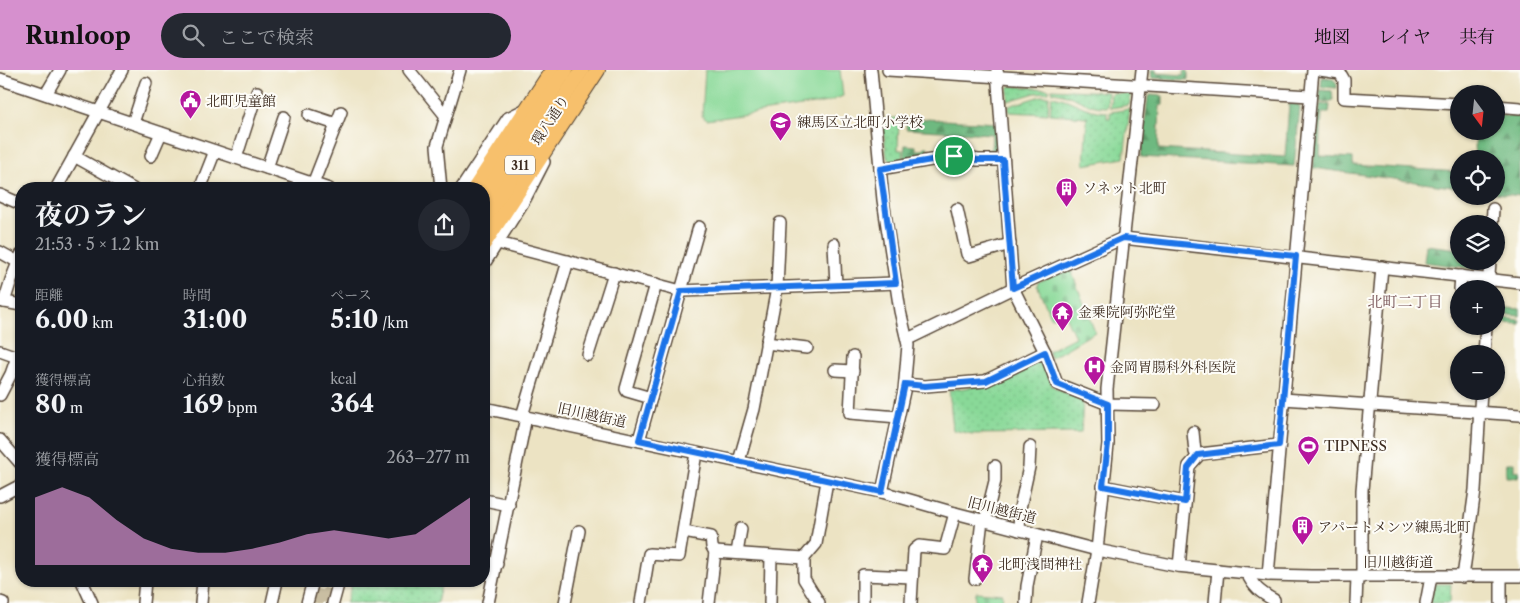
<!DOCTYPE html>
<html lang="ja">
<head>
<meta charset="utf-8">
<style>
  :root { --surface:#171b24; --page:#242831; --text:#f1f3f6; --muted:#9ea1a6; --accent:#d690ce }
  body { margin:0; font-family:"Libre Caslon Text","Noto Serif JP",serif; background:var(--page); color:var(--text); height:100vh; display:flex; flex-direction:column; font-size:19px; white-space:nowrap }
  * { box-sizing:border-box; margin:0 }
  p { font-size:16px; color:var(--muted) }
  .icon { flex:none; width:28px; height:28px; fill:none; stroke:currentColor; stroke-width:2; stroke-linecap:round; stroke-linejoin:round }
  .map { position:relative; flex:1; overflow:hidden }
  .details { position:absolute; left:15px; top:112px; width:475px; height:405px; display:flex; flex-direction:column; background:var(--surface); border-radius:20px; box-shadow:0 1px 4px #0004 }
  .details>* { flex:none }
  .needle { width:32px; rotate:165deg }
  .controls { position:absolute; left:1450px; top:15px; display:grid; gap:10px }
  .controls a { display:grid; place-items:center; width:55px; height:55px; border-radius:50%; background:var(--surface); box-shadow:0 1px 4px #0004; font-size:25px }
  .pin { position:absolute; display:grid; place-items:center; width:42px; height:42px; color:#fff; margin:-21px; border:2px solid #fff; border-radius:50%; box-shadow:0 1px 5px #0007 }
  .round { display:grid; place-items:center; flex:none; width:52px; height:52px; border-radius:26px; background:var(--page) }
  .overview { display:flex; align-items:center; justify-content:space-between; height:85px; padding:0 20px }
  h1 { font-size:28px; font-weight:700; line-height:38px }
  .figures { display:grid; grid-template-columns:repeat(3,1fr); gap:8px; height:85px; padding:5px 20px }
  .figures div { display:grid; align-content:center }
  .figures b { font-size:25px; font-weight:700 }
  .figures small { font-size:14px; font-weight:400 }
  .figures p { font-size:14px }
  .chart { height:140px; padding:10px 20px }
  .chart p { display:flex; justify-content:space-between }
  .chart svg { width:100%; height:90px; margin-top:5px; fill:var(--accent); opacity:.7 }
  header { display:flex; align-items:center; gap:30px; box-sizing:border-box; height:70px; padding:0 25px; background:var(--accent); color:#111 }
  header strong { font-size:24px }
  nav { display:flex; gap:28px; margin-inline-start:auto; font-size:18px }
  .search { width:350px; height:45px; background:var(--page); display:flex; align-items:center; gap:12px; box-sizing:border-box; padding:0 18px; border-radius:28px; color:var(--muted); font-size:19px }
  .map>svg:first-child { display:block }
</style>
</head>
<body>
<header>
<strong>Runloop</strong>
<div class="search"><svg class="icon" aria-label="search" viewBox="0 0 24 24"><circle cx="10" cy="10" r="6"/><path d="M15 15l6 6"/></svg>ここで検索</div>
<nav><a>地図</a><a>レイヤ</a><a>共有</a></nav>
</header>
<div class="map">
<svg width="1520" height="533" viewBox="0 0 1520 533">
  <defs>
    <pattern id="grass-dots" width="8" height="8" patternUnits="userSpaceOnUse" patternTransform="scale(1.25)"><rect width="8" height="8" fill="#89d998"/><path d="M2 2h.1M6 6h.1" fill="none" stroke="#77ba83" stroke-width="1.8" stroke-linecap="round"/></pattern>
    <pattern id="forest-firs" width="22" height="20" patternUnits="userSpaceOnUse" patternTransform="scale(1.25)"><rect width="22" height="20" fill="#6eb980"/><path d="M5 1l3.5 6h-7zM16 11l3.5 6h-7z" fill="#5c9768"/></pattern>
    <pattern id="cemetery-stones" width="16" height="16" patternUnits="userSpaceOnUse" patternTransform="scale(1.25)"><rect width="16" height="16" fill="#89d998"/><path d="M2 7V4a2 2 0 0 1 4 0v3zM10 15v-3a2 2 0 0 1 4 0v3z" fill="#77ba83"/></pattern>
  </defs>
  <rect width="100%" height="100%" fill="#fdfcf7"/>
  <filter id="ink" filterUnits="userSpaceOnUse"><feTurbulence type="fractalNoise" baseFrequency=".02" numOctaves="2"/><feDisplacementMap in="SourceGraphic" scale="10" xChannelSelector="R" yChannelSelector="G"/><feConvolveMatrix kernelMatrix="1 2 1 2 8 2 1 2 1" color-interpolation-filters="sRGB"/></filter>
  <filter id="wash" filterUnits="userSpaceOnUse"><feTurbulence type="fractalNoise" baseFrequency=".0096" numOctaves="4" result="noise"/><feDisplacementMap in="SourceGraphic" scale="20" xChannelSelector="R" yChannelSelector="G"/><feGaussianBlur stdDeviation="1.12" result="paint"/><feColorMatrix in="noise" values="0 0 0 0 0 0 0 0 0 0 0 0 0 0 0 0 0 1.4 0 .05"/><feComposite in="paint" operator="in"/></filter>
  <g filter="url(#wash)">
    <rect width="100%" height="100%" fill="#ece3c3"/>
    <g fill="url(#grass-dots)" stroke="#62825b">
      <path d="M1010 16 1049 19V22L1035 23 1008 31V19Z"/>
      <path d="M1052 19 1108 22 1107 37C1084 38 1073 23 1052 22Z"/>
      <path d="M1111 23 1129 24 1131 26 1129 35 1110 38Z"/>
      <path d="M1041 26H1049L1048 44 1009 42V36Z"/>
      <path d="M1052 26C1073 29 1084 42 1107 42V48H1110V42L1130 39 1124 88 1084 95 1087 47 1050 44Z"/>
      <path d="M886 48H899L898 80H903L902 90 892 92 887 88 882 52Z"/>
      <path d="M1038 291 1044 292 1052 316 1083 331 1081 363 972 364 953 360 949 320 987 315Z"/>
      <path d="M353 511H442L437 533H346Z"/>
      <path d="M1434 514H1451L1450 533H1430Z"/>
    </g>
    <g fill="url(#forest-firs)" stroke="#54724f">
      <path d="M1151 0H1156V3L1183 5 1184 1H1188V10L1152 8Z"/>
      <path d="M1322 7C1329 7 1337 8 1337 18L1321 17Z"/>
      <path d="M1320 20 1332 21 1333 31 1331 32H1320Z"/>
      <path d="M1150 25 1163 26V35L1160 36 1158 79 1285 87 1289 34H1298L1300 38 1294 96 1141 87 1148 27Z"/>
      <path d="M1320 34 1330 35 1329 43H1322L1320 86 1353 88V95L1459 102V118L1313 98Z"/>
      <path d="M1496 45 1520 47V126L1496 123V89H1474L1476 61H1496Z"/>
      <path d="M907 48 997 53 998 82 993 87 971 84H979V80H991L992 64 906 59Z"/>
      <path d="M905 75 916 76V80H924V77H928L927 84 904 90Z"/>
      <path d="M1426 175 1459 179V191H1482L1481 195 1477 199 1424 192Z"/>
      <path d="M1507 238 1520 239V246L1506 245Z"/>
      <path d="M1496 247 1520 250V254L1496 253Z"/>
      <path d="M1506 393H1514V401L1519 402 1518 407H1506Z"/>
    </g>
    <g fill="url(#cemetery-stones)" stroke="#62825b">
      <path d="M1070 198 1095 262 1051 288 1048 281 1075 267 1064 243 1051 248 1037 215 1038 212Z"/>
      <path d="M976 522 1003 524 1002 533H975Z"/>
    </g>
    <path fill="#89d998" stroke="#62825b" d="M705 0H840L843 26 828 32 707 50 702 46Z"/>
  </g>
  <g filter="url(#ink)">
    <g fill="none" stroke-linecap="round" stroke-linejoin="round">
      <g stroke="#c9bea2" stroke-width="14" stroke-dasharray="14 7" stroke-linecap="butt">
        <path d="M316 533 322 511"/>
        <path d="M327 533 333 511"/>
      </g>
      <defs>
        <g id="minor">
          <path d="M409 0 445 45"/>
          <path d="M871 0 883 130 900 241 908 275 904 321 882 422"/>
          <path d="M888 0 1310 26"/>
          <path d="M997 0 1013 218 1045 282 1057 314 1108 334 1155 335"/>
          <path d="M1320 0 1340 3 1344 10V28L1459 34"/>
          <path d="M0 9 329 119"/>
          <path d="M46 24 60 0"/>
          <path d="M1496 36 1520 38"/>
          <path d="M309 45 336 54"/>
          <path d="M133 53 146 13"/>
          <path d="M74 86 133 119"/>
          <path d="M151 86 161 63"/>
          <path d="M236 88 257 22"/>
          <path d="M267 98 284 47"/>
          <path d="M880 99 954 86 978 90H1003"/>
          <path d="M56 119 122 0"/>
          <path d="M200 119 215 81"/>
          <path d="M311 119 341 42"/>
          <path d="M441 119 437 76 460 0"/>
          <path d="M461 119 508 48 526 39"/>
          <path d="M0 125 21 134"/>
          <path d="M957 139 967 184 969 186 1010 174"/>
          <path d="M1492 154 1493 139"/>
          <path d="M498 173 681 221 896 213"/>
          <path d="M834 174 836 215"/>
          <path d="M0 182 18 192"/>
          <path d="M484 194 525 129 544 92"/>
          <path d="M1460 219 1461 206"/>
          <path d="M1488 219 1490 191"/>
          <path d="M0 231 21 235"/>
          <path d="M4 232 11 210 21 185"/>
          <path d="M1457 242 1459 227"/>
          <path d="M908 269 1013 218 1123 168 1520 213"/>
          <path d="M766 273 807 278"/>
          <path d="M0 281 17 287 11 304 0 325"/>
          <path d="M1484 284 1486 256"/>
          <path d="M588 285 614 203"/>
          <path d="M853 287 850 343 898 347"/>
          <path d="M835 300 853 301"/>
          <path d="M905 314 925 316 985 311 1045 282"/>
          <path d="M651 328 627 321 626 319 656 214"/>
          <path d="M1283 329 1520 345"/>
          <path d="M484 338 882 422 955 443 1097 480 1177 496 1268 505 1311 506H1520"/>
          <path d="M522 346 568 191"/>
          <path d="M1193 362 1195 382 1198 385"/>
          <path d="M0 370 21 394"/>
          <path d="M639 370 699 157"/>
          <path d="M739 391 754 339 777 218 780 153"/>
          <path d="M1103 416 1185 432"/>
          <path d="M0 426 21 415"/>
          <path d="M484 430 509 435"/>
          <path d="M985 451 995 411V396"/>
          <path d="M1019 460 1020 438 1029 397 1030 377"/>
          <path d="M684 462 711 467 712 477 715 482"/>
          <path d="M737 483 741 459"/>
          <path d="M484 491 497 494"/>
          <path d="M1179 496 1189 396 1200 384 1279 375"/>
          <path d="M1247 503C1253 517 1261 523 1274 530V533"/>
          <path d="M1268 505 1313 0"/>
          <path d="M1362 507V420L1382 197"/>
          <path d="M1463 507 1475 420 1481 321"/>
          <path d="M975 509 982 450"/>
          <path d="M82 511 92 533"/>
          <path d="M0 532 3 533"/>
          <path d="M143 533 145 511"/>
          <path d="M201 533 203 511"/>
          <path d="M272 533 277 511"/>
          <path d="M307 533 313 511"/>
          <path d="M333 533 339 511"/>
          <path d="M488 533 526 347"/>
          <path d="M565 533 579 461"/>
          <path d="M641 533 649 484 679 486 696 383"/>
          <path d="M709 533 715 482 804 488"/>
          <path d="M770 533 771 486"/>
          <path d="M819 533 804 509V488L816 474 827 411"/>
          <path d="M863 533V505L912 507"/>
          <path d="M911 533 914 480 919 476 945 479 955 443"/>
          <path d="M1026 533 1027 516 1037 465"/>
          <path d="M1088 533 1097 480 1108 374 1107 319 1142 0"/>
          <path d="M1215 533 1218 500"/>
          <path d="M1356 533 1357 507"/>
          <path d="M1426 533 1431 507"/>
          <path d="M1501 533V507"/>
        </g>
        <g id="major">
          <path d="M474 119 552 0"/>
          <path d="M484 126 566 0"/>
          <path d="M484 150 582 0"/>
          <path d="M484 174 598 0"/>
        </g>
      </defs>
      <use href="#minor" stroke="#564637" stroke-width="14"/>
      <use href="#major" stroke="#564637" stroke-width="16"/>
      <use href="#minor" stroke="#fff" stroke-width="11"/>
      <use href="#major" stroke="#f7c06c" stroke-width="14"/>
    </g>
  </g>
  <g fill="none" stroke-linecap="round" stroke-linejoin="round" filter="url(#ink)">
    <defs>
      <path id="route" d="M954 86 978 90H1003L1013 218 1123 168 1296 186 1279 375 1198 385 1188 398 1185 432 1103 416 1108 374V334L1057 314 1045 282 986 311 925 316 905 314 882 422 639 370 681 221 896 213 880 99Z"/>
    </defs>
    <use href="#route" stroke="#fff" stroke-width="10"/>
    <use href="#route" stroke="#1a73e8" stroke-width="6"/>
  </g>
  <defs>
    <symbol id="civic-pin" viewBox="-11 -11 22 30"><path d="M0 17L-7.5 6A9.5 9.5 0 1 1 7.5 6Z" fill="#b5179e" stroke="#fdfcf7"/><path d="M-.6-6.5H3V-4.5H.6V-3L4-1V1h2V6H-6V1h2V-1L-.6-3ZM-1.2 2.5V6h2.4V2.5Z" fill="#fff"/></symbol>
    <symbol id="school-pin" viewBox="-11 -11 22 30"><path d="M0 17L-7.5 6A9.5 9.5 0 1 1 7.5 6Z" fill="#b5179e" stroke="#fdfcf7"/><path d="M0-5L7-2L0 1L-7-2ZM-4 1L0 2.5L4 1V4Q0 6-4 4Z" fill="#fff"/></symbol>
    <symbol id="building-pin" viewBox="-11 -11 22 30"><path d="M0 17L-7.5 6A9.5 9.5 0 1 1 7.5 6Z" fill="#b5179e" stroke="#fdfcf7"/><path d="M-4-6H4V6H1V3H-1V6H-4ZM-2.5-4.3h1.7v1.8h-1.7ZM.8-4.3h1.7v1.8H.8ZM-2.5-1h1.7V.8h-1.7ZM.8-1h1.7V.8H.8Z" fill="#fff"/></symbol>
    <symbol id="temple-pin" viewBox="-11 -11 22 30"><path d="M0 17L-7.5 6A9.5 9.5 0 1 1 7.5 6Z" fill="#b5179e" stroke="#fdfcf7"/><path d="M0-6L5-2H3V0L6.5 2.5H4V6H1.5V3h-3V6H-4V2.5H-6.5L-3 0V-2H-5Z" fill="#fff"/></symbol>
    <symbol id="hospital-pin" viewBox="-11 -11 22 30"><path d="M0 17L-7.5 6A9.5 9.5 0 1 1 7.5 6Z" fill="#b5179e" stroke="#fdfcf7"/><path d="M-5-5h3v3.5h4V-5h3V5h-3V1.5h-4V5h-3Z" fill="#fff"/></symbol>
    <symbol id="stadium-pin" viewBox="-11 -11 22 30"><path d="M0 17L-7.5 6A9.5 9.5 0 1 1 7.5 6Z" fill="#b5179e" stroke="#fdfcf7"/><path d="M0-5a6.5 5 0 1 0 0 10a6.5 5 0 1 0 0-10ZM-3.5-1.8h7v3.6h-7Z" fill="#fff"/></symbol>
  </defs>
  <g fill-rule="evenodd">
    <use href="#civic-pin" x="178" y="18" width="25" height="34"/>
    <use href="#school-pin" x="768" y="40" width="25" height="34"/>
    <use href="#building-pin" x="1054" y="106" width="25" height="34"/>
    <use href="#temple-pin" x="1050" y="230" width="25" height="34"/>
    <use href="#hospital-pin" x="1082" y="284" width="25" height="34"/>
    <use href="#stadium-pin" x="1296" y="364" width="25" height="34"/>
    <use href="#building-pin" x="1290" y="444" width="25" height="34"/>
    <use href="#temple-pin" x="970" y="482" width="25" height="34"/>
  </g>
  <g text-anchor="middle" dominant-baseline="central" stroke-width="4" stroke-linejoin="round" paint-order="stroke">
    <rect fill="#fdfcf7" stroke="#75695f" stroke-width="1" x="505" y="85.5" width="30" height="19" rx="4"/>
    <g font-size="12" font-weight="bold" fill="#3b2a1e">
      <text x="520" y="95">311</text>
    </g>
    <g font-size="14" fill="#3b2a1e" stroke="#fdfcf7" text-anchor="start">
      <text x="206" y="31">北町児童館</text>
      <text x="797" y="52">練馬区立北町小学校</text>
      <text x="1083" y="118">ソネット北町</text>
      <text x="1078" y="242">金乗院阿弥陀堂</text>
      <text x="1110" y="297">金岡胃腸科外科医院</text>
      <text x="1324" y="376">TIPNESS</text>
      <text x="1318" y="457">アパートメンツ練馬北町</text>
      <text x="998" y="494">北町浅間神社</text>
    </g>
    <g font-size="14" fill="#3b2a1e" stroke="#fdfcf7">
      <text transform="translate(550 50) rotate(-57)">環八通り</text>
      <text transform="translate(592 345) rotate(12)">旧川越街道</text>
      <text transform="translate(1002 440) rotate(14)">旧川越街道</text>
      <text x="1398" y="492">旧川越街道</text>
    </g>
    <g font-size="15" fill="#755154" stroke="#fdfcf7">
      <text x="1405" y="231">北町二丁目</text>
    </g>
  </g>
</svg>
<div class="controls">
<a><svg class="needle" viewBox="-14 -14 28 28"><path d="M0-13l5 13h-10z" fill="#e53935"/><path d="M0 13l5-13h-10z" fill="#9ea1a6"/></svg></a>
<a><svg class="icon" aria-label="locate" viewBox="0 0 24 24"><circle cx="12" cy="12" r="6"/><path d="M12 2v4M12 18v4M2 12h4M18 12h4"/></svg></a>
<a><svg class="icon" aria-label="layers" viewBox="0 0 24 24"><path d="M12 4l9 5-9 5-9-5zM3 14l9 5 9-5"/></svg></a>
<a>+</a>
<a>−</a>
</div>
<div class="pin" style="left:954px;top:86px;background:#1e9e55"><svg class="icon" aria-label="arrive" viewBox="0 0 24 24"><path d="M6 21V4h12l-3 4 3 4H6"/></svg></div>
<section class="details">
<div class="overview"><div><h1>夜のラン</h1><p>21:53 · 5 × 1.2 km</p></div><a class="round"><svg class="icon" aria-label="share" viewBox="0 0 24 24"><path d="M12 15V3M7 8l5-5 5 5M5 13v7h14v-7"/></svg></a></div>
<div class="figures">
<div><p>距離</p><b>6.00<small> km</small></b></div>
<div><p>時間</p><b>31:00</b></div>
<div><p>ペース</p><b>5:10<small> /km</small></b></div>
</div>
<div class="figures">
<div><p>獲得標高</p><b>80<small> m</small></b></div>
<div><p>心拍数</p><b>169<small> bpm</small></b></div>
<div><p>kcal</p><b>364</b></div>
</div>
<div class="chart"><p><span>獲得標高</span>263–277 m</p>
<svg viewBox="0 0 160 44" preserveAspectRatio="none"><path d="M0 44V11L10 6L20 11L30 22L40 31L50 36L60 38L70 38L80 36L90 33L100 29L110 27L120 29L130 31L140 29L150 20L160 11V44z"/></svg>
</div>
</section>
</div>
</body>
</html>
